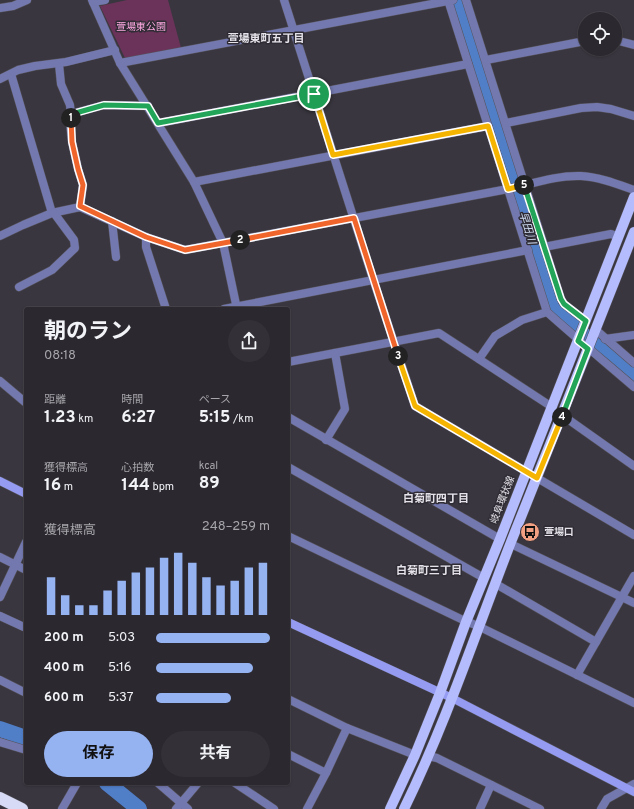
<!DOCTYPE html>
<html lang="ja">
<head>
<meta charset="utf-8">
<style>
  :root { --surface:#2b282f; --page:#333037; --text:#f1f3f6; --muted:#a6a6aa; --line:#47444b; --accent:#95b2f1 }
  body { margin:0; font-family:Overpass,"Noto Sans JP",sans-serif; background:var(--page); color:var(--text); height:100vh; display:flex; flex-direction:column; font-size:15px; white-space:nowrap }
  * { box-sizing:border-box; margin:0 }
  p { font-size:13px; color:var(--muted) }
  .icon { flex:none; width:22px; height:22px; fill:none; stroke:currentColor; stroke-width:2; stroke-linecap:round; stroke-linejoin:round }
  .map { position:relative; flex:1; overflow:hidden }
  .sheet { position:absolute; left:24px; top:307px; width:266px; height:478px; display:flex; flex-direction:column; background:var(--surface); border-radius:4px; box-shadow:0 1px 3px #0004,0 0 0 1px var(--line) }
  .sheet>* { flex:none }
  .controls { position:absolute; left:578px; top:12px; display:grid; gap:8px }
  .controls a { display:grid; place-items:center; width:44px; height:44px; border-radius:50%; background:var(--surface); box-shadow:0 1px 3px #0004,0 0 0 1px var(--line); font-size:20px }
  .pin { position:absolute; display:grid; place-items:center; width:34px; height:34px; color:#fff; margin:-17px; border:2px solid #fff; border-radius:50%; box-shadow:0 1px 4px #0007 }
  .km { position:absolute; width:20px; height:20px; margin:-10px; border-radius:50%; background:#222; color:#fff; font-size:11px; line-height:20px; text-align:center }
  .round { display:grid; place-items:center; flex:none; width:42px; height:42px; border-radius:21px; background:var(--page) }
  .summary { display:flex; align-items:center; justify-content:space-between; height:68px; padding:0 20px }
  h1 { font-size:22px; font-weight:700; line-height:30px }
  .stats { display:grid; grid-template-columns:repeat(3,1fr); gap:6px; height:68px; padding:4px 20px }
  .stats div { display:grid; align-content:center }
  .stats b { font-size:17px; font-weight:700 }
  .stats small { font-size:11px; font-weight:400 }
  .stats p { font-size:11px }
  .chart { height:112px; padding:8px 20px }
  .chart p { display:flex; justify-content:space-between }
  .chart svg { width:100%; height:72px; margin-top:4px; stroke:var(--accent); stroke-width:6 }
  .primary-button { display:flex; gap:8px; margin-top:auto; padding:8px 20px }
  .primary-button a { flex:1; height:46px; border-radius:24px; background:var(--accent); color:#111; font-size:16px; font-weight:700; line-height:46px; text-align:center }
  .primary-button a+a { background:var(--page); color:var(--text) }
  ul { padding:0 20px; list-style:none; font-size:13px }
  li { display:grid; grid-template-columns:64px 48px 1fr; align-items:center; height:30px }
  li i { height:10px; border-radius:5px; background:var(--accent) }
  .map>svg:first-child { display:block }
</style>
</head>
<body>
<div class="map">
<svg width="634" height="809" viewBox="0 0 634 809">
  <rect width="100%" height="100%" fill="#39363f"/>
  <path fill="#6c335a" d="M127 0H168L181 48 125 58 100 6Z"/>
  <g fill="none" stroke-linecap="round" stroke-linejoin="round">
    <g stroke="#507ec7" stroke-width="16">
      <path d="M455 0 552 309 634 377"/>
      <path d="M0 729 26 738"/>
      <path d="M107 783 139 809"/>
    </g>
    <defs>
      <g id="street">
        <path d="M92 0 120 63 194 182 223 243 237 309"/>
        <path d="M284 0 373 279 415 406 634 535"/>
        <path d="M448 0 547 312C576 338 605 362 634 387"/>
        <path d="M466 0 561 299 564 304 586 321"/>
        <path d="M93 2 105 0"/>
        <path d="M0 8 13 6 27 0"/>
        <path d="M615 40 634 45"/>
        <path d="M486 60 585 41"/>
        <path d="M120 63 453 0"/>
        <path d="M59 64 61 84 70 105 71 114 70 122 72 142 78 169 83 185 80 207"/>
        <path d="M11 74 52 213"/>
        <path d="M0 79 18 70 35 66 66 62 115 50"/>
        <path d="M71 114 104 105 148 106"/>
        <path d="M159 123 468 64"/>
        <path d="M506 123 581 108 597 107 611 109 634 116"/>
        <path d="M194 182 488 126"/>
        <path d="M112 221 116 257"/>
        <path d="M0 236 23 225 52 213 80 207 146 237 185 250 508 189C531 184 557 175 581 176 599 177 617 184 634 190"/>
        <path d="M146 237V247L166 309"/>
        <path d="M544 247 611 234 619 237"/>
        <path d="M19 287 52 270 75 248 74 240 54 213"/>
        <path d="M224 309 528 250"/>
        <path d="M596 330 634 363"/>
        <path d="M605 339 634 335"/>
        <path d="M479 359 495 336 522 320 547 312"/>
        <path d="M288 362 439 333 552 407"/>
        <path d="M0 381 26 403"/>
        <path d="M562 415 634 466"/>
        <path d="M288 417 500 539"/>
        <path d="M326 440 345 409 335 353"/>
        <path d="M288 467 484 578"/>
        <path d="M288 536 463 620 478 626 634 703"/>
        <path d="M511 544 634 603"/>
        <path d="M0 557 26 570"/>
        <path d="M496 584 596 642"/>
        <path d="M0 597 26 542"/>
        <path d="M0 616 26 628"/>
        <path d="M577 675 634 576"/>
        <path d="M0 680 26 693"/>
        <path d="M288 699 347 728 415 755"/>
        <path d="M0 742 26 750"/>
        <path d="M288 754 326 773"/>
        <path d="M428 756 437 758 540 809"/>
        <path d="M158 783 188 809"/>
        <path d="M235 783 274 809"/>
        <path d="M62 809 77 783"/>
        <path d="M176 809 198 783"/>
        <path d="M307 809 326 773 347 728"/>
        <path d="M480 809 491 785"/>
        <path d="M601 809 607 799 634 784"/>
      </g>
      <g id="secondary">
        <path d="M0 481 26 494"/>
        <path d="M288 622 452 698 634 792"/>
      </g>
      <g id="primary">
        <path d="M390 809 415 755 440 693 466 622 500 539 634 197"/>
        <path d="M404 809C446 723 476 632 511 542 552 439 594 335 634 232"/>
      </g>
      <path id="highway" d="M0 798 22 809"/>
    </defs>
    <use href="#street" stroke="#55525a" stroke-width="9"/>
    <use href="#secondary" stroke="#55525a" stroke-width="9"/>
    <use href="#primary" stroke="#55525a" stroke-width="11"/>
    <use href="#highway" stroke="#55525a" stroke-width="13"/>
    <use href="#street" stroke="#7378ae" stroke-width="8"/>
    <use href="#secondary" stroke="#949bf1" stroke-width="8"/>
    <use href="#primary" stroke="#b5bcfe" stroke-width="10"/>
    <use href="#highway" stroke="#d8dbf6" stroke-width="12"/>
  </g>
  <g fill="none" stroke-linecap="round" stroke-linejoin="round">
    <defs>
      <path id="split-1" d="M71 118 72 114 104 105 148 106 158 123 314 94"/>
      <path id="split-2" d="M71 118 72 142 78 169 83 185 80 206 146 237 185 250 240 240"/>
      <path id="split-3" d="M240 240 354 218 398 356"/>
      <path id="split-4" d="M398 356 415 406 537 478 562 417"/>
      <path id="split-5" d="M524 185 561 299 564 304 586 321 578 341 588 349 562 417"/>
      <path id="split-6" d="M314 94 333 155 488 126 508 189 524 185"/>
    </defs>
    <use href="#split-1" stroke="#fff" stroke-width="8"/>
    <use href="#split-2" stroke="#fff" stroke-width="8"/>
    <use href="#split-3" stroke="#fff" stroke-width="8"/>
    <use href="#split-4" stroke="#fff" stroke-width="8"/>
    <use href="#split-5" stroke="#fff" stroke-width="8"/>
    <use href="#split-6" stroke="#fff" stroke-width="8"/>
    <use href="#split-1" stroke="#22a559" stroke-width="5"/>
    <use href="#split-2" stroke="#f0652b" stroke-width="5"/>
    <use href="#split-3" stroke="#f0652b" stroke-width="5"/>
    <use href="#split-4" stroke="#f5b400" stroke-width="5"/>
    <use href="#split-5" stroke="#22a559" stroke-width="5"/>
    <use href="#split-6" stroke="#f5b400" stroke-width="5"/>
  </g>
  <defs>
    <symbol id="bus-disc" viewBox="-11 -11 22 22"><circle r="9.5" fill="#f2a081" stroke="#2f2c35"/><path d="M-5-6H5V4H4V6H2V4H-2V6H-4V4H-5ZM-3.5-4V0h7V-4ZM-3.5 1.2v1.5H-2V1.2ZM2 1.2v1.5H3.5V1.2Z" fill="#111"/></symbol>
  </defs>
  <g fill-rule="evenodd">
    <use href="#bus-disc" x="519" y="521" width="22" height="22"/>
  </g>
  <g text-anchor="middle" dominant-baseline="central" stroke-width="3" stroke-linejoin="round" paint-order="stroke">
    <g font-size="10" fill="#fda7e0" stroke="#2f2c35">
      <text x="141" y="27">萱場東公園</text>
    </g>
    <g font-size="10" fill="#e5e3e9" stroke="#2f2c35">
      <text transform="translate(503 500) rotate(-69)">岐阜環状線</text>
    </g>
    <g font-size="10" font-weight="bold" fill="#e5e3e9" stroke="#2f2c35" text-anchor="start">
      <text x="544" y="532">萱場口</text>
    </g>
    <g font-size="11" font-weight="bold" fill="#e5e3e9" stroke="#2f2c35">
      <text x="266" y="39">萱場東町五丁目</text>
      <text x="436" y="499">白菊町四丁目</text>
      <text x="429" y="571">白菊町三丁目</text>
    </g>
    <g font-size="11" font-style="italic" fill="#cbd8ec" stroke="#2f2c35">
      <text transform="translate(527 228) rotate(73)">早田川</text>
    </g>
  </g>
</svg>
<div class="controls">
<a><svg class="icon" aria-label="locate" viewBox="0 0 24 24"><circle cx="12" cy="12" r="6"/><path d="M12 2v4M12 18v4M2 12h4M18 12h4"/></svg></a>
</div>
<div class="pin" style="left:314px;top:94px;background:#1e9e55"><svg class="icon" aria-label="arrive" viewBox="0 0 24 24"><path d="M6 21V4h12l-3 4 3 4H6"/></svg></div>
<b class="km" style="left:71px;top:118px">1</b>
<b class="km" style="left:240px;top:240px">2</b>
<b class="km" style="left:398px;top:356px">3</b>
<b class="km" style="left:562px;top:417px">4</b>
<b class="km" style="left:524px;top:185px">5</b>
<section class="sheet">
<div class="summary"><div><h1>朝のラン</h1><p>08:18</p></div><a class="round"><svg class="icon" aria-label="share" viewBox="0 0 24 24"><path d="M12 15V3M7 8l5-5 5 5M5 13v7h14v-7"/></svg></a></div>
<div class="stats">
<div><p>距離</p><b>1.23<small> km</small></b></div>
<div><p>時間</p><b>6:27</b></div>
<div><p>ペース</p><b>5:15<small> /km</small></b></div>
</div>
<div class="stats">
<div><p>獲得標高</p><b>16<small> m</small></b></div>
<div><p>心拍数</p><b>144<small> bpm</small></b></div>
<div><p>kcal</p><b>89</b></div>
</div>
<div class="chart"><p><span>獲得標高</span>248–259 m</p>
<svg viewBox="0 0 160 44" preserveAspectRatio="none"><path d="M5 44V21M15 44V32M25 44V38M35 44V38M45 44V29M55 44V23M65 44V18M75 44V15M85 44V9M95 44V6M105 44V12M115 44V21M125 44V26M135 44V23M145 44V15M155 44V12"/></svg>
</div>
<ul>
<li><b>200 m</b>5:03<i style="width:100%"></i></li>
<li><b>400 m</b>5:16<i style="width:85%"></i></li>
<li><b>600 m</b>5:37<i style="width:66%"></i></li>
</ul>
<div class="primary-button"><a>保存</a><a>共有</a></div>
</section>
</div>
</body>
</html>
